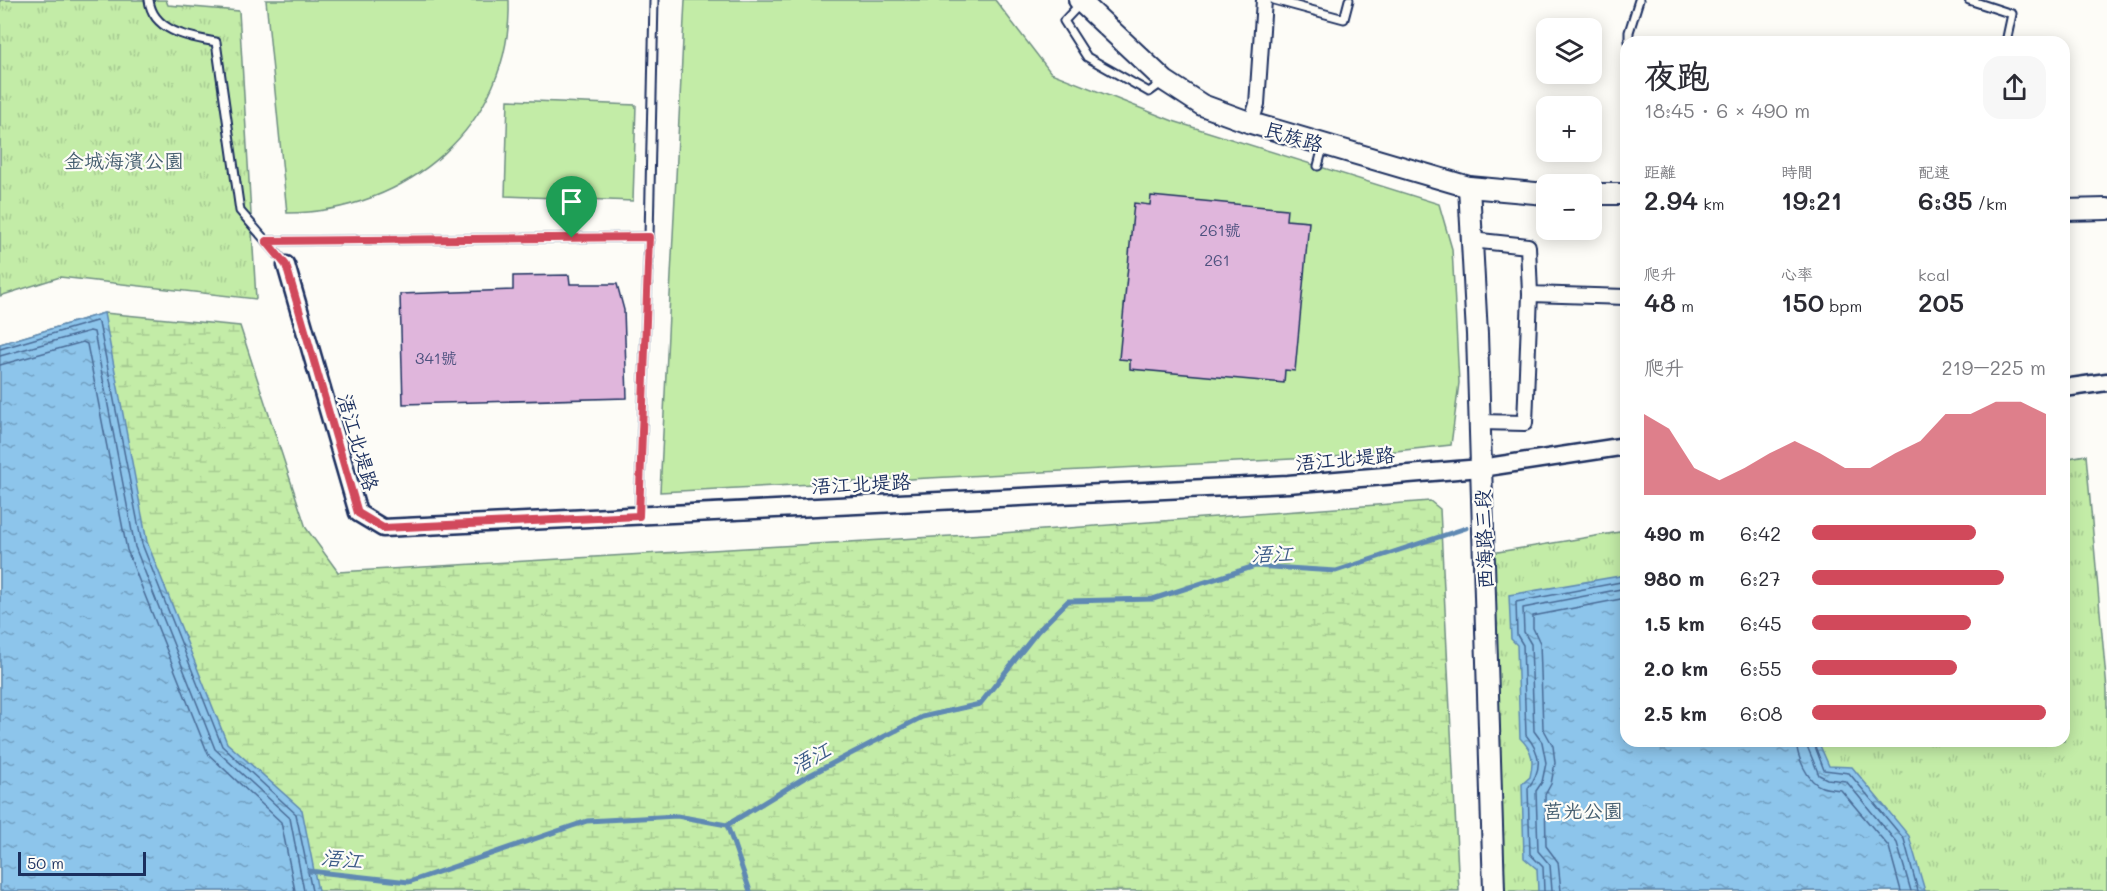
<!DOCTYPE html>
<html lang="zh-TW">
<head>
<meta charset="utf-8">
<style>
  :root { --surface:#fff; --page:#f7f7f7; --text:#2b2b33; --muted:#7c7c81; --accent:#d1495b }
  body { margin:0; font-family:Mali,"LXGW WenKai TC",sans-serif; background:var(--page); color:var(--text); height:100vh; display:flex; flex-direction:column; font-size:22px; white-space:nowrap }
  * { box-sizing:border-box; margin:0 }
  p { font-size:20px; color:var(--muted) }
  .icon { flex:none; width:33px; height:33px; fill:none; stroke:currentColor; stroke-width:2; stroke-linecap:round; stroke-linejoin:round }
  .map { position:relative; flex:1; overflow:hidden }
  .panel { position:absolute; left:1620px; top:36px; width:450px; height:711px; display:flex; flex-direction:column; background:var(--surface); border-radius:18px; box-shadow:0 3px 15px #0003 }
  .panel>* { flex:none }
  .buttons { position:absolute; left:1536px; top:18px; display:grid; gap:12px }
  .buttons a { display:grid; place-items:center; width:66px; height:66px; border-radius:12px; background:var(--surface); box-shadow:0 3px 15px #0003; font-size:30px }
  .scale { position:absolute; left:18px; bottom:15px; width:128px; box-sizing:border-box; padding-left:6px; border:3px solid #1b2f5e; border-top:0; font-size:16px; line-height:21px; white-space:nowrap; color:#1b2f5e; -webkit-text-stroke:4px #fdfcf7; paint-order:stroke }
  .pin { position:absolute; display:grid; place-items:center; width:51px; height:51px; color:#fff; margin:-62px -26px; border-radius:50% 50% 50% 0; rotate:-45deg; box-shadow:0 0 6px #0007 }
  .pin .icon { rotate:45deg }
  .round { display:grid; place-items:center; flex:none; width:63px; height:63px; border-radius:18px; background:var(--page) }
  .head { display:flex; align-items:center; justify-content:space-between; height:102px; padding:0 24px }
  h1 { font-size:33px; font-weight:600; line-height:45px }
  .stats { display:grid; grid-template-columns:repeat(3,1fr); gap:9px; height:102px; padding:6px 24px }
  .stats div { display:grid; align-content:center }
  .stats b { font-size:26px; font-weight:600 }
  .stats small { font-size:16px; font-weight:400 }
  .stats p { font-size:16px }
  .chart { height:168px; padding:12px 24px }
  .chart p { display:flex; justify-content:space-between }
  .chart svg { width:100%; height:108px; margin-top:6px; fill:var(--accent); opacity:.7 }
  ul { padding:0 24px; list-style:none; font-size:20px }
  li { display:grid; grid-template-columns:96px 72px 1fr; align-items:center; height:45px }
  li i { height:15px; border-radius:8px; background:var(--accent) }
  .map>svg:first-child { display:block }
</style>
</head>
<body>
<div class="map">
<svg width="2107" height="891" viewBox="0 0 2107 891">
  <defs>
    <pattern id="wetland-marsh" width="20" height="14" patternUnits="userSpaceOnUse" patternTransform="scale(1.5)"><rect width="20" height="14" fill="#c3eca7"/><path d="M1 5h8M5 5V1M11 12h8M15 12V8" fill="none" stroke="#a7cb92"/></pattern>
    <pattern id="park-tufts" width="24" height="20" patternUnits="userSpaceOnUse" patternTransform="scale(1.5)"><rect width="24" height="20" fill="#c3eca7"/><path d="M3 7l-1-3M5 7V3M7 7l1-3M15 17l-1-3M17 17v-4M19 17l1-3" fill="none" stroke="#a7cb92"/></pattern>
    <pattern id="water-ripples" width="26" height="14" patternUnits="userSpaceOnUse" patternTransform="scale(1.5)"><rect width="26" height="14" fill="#8dc5eb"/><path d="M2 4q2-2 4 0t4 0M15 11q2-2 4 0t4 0" fill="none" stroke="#72a0c2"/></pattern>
  </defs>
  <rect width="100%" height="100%" fill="#fdfcf7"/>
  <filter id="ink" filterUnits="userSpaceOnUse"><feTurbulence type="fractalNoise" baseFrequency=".0167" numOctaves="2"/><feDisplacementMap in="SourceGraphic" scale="12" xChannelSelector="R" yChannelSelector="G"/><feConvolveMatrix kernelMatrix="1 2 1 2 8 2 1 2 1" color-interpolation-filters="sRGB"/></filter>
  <g filter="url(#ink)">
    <path fill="url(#wetland-marsh)" stroke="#6f8e82" stroke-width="1.5" d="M104 313 240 326 306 528 338 572 1002 533 1430 501 1440 509 1459 891H0V344Z"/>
    <g fill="url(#park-tufts)" stroke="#6f8e82" stroke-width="1.5">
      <path d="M0 0H166L168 5 239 11 256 299 60 277 0 296Z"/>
      <path d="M2086 455 2107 690V891H1504L1492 553 1626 531V741H2064V459Z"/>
    </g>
    <g fill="#c3eca7" stroke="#6f8e82" stroke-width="1.5">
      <path d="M266 0H509C513 125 406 213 287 213Z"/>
      <path d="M685 0H995L1051 73 1173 121 1439 204 1452 249 1453 267 1459 383 1451 445 1349 456 660 492Z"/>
      <path d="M508 100 636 105 633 201 505 196Z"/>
    </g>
    <g fill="url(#water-ripples)" stroke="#5f89b3" stroke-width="1.5">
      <path d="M104 313 147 542 227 743 302 810 318 891H0V344Z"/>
      <path d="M1626 575V741H1818L1829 766 1852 767 1909 836 1925 891H1538L1537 869 1524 858 1522 784 1530 777C1534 760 1533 751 1520 738L1517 645 1511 639 1509 595Z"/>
    </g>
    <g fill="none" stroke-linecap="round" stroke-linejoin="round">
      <g stroke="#496b96" stroke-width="1.5">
        <path d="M0 349 96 321 99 323 142 544 222 746 296 814 312 891"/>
        <path d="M0 356 90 331 94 332 135 547 215 749 290 818 304 891"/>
        <path d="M0 365 83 342 87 344 127 550 208 754 281 822 295 891"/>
        <path d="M1796 741C1797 756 1807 782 1822 787 1828 789 1835 789 1841 790L1889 847 1901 891"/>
        <path d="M1805 741 1819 775 1827 779 1846 781 1897 843 1911 891"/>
        <path d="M1813 741 1824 770 1849 773 1904 839 1918 891"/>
        <path d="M1544 891 1543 867 1530 854 1528 788C1543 769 1541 753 1526 735L1523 645 1517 635 1516 602 1626 581"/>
        <path d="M1552 891 1550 865 1538 851 1536 791 1542 782 1546 763 1542 742 1534 731 1531 644 1524 632 1523 608 1626 588"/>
        <path d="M1561 891 1558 862 1546 846 1545 795 1551 784 1555 763 1553 746 1543 728 1540 643 1533 628V616L1626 598"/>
      </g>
      <g stroke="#5f89b3" stroke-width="5">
        <path d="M727 825 750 891"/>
        <path d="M309 871 409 882 587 821 677 816 727 825 804 778 922 717 980 704 1038 631 1068 601 1153 599 1255 566 1336 571 1466 528"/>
      </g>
    </g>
    <g fill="#e0b6dc" stroke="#1b2f5e" stroke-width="1.5">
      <path d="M1151 196 1287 209 1286 220 1309 222 1295 371 1285 370 1284 383 1130 369V360L1119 359 1134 203 1150 205Z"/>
      <path d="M569 275 570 284H617L624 310 627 398 403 404 400 294 513 290V276Z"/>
    </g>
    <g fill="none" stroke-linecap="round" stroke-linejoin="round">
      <defs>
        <g id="service">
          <path d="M149 0C153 32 190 37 216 42L240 211 286 264"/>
          <path d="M1274 0 1344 19 1349 0"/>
          <path d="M1969 0 2012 14 2006 42"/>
          <path d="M1080 4 1064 21 1087 57 1149 92 1163 82"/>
          <path d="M1629 42V32L1639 0"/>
          <path d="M1318 166 1323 147"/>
          <path d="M266 241 649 237"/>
          <path d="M639 516 649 237 654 0"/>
        </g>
        <g id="minor">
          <path d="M1251 123 1257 104 1264 0"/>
          <path d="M1471 240 1528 246 1530 294 1626 297"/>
          <path d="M1480 422 1525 423 1530 294"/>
        </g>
        <g id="tertiary">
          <path d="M286 265 358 513 383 528 1288 484 1481 468 1626 446"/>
          <path d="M2064 388 2107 382"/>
        </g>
        <g id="secondary">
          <path d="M1079 0 1165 81 1202 105 1251 123 1469 187 1546 194"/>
          <path d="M1469 187 1477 334 1494 891"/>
          <path d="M1592 194H1626"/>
          <path d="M2064 210 2107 209"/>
        </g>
      </defs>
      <use href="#service" stroke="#1b2f5e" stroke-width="11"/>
      <use href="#minor" stroke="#1b2f5e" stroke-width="18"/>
      <use href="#tertiary" stroke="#1b2f5e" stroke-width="21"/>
      <use href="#secondary" stroke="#1b2f5e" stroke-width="24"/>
      <use href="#service" stroke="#fdfcf7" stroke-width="7"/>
      <use href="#minor" stroke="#fdfcf7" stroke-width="14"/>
      <use href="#tertiary" stroke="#fdfcf7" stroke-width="16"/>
      <use href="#secondary" stroke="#fdfcf7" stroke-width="20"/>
    </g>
  </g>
  <g fill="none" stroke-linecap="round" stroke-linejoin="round" filter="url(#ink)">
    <defs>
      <path id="route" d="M649 237 639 516 383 528 358 513 286 265 266 241Z"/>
    </defs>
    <use href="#route" stroke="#fff" stroke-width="12"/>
    <use href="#route" stroke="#d1495b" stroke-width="8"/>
  </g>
  <g text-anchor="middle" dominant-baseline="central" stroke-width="4.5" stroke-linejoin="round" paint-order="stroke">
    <g font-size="16" fill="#4c517e">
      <text x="1220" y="229">261號</text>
      <text x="1217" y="259">261</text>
      <text x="436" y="357">341號</text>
    </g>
    <g font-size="20" fill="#1b2f5e" stroke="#fdfcf7">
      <text transform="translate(1294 136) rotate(16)">民族路</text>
      <text transform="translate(359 442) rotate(74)">浯江北堤路</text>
      <text transform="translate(1345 458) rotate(-5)">浯江北堤路</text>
      <text transform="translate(861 483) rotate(-3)">浯江北堤路</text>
      <text transform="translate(1483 539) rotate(-92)">西海路三段</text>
    </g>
    <g font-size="20" fill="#455e70" stroke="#fdfcf7">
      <text x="124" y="160">金城海濱公園</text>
      <text x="1583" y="810">莒光公園</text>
    </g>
    <g font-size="21" font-style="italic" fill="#3d5c88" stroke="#fdfcf7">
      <text transform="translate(1272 553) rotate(-1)">浯江</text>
      <text transform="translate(810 757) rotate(-28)">浯江</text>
      <text transform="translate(342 858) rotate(6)">浯江</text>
    </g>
  </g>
</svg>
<div class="buttons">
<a><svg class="icon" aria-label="layers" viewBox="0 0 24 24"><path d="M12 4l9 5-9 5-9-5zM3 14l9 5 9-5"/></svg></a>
<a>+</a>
<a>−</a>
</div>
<div class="scale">50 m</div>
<div class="pin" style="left:572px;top:238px;background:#1e9e55"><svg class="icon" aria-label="arrive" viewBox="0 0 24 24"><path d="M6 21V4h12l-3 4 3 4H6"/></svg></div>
<section class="panel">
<div class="head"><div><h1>夜跑</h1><p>18:45 · 6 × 490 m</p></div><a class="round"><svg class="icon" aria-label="share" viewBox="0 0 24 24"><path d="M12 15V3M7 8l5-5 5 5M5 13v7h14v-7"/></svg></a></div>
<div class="stats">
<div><p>距離</p><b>2.94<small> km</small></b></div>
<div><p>時間</p><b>19:21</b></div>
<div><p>配速</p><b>6:35<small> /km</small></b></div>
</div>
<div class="stats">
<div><p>爬升</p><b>48<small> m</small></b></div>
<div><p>心率</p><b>150<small> bpm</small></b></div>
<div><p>kcal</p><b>205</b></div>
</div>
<div class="chart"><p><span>爬升</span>219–225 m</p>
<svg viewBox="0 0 160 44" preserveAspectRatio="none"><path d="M0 44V11L10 17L20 33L30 38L40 33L50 27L60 22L70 27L80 33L90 33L100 27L110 22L120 11L130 11L140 6L150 6L160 11V44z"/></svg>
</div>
<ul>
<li><b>490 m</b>6:42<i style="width:70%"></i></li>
<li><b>980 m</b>6:27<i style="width:82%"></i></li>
<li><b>1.5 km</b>6:45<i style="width:68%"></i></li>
<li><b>2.0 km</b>6:55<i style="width:62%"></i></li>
<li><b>2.5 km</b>6:08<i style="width:100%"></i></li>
</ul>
</section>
</div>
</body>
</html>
